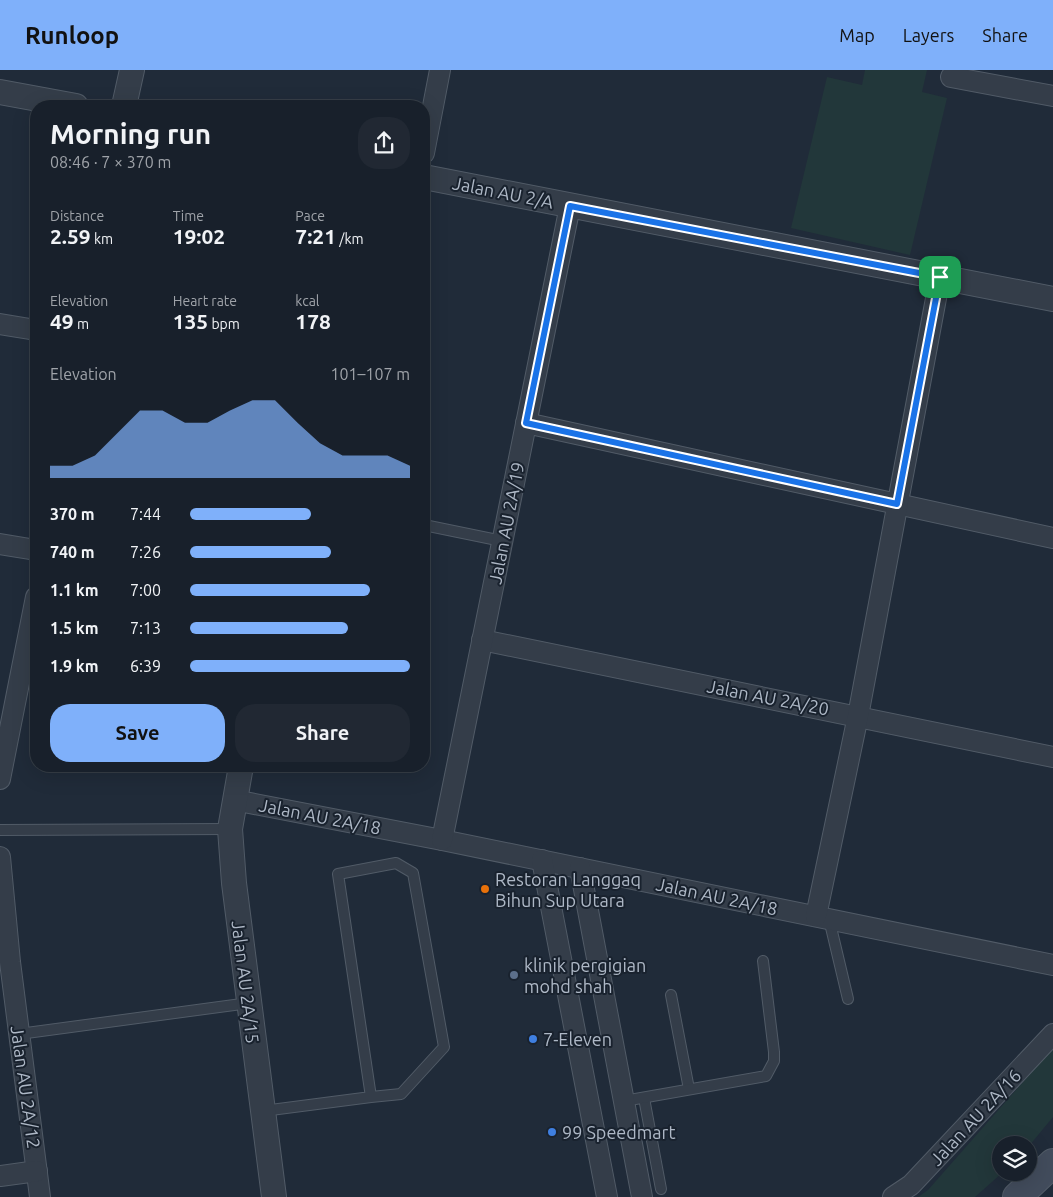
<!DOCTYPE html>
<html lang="en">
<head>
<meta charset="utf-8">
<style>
  :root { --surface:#18202b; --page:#212833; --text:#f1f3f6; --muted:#9fa3a9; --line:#363e47; --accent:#7fb0fa }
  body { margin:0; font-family:Ubuntu,sans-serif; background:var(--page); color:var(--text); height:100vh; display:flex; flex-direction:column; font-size:19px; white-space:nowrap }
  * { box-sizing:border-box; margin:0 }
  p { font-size:16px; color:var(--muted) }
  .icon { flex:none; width:28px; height:28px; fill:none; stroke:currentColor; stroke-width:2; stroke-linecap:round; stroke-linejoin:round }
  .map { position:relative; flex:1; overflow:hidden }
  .panel { position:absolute; left:30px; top:30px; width:400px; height:672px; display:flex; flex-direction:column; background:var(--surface); border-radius:20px; box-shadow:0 5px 20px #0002,0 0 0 1px var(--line) }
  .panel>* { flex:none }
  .buttons { position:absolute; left:992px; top:1066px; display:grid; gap:10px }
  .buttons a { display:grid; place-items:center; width:45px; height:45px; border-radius:50%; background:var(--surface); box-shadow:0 5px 20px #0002,0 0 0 1px var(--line); font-size:25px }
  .pin { position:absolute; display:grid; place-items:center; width:42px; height:42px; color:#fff; margin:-21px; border-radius:10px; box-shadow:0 2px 8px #0006 }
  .round { display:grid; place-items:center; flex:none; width:52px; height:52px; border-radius:20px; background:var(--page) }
  .headline { display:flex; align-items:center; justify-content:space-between; height:85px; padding:0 20px }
  h1 { font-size:28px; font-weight:700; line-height:38px }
  .metrics { display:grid; grid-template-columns:repeat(3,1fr); gap:8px; height:85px; padding:5px 20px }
  .metrics div { display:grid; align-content:center }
  .metrics b { font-size:21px; font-weight:700 }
  .metrics small { font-size:14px; font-weight:400 }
  .metrics p { font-size:14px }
  .chart { height:140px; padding:10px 20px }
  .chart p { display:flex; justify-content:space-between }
  .chart svg { width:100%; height:90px; margin-top:5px; fill:var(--accent); opacity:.7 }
  .action { display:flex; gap:10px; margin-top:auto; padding:10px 20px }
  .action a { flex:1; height:58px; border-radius:20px; background:var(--accent); color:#111; font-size:20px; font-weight:700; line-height:58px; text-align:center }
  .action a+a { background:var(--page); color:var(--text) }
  ul { padding:0 20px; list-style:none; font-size:16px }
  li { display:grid; grid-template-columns:80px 60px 1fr; align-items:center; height:38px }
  li i { height:12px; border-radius:6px; background:var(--accent) }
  header { display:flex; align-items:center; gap:30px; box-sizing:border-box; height:70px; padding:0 25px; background:var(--accent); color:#111 }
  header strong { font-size:24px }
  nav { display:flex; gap:28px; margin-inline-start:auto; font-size:18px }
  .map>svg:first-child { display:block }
</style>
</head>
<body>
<header>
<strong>Runloop</strong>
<nav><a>Map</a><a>Layers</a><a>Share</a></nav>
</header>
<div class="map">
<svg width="1053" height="1127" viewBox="0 0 1053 1127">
  <rect width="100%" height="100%" fill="#202b39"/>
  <g fill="#22373a">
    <path d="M865 0H927L922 22 947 28 910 185 791 158 827 7 862 15Z"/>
    <path d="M1053 978V1047L1029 1076 1001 1075 1002 1103 975 1127H918L928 1120Z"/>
  </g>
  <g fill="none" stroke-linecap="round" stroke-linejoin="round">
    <defs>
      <g id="service">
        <path d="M424 455 502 471"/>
        <path d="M0 760 230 759"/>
        <path d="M829 849 848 929"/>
        <path d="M671 925 689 1019"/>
        <path d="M19 964 249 933"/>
        <path d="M644 1028 661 1119"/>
        <path d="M624 1031 766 1006 774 991V982L763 891"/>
        <path d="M263 1041 371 1027 338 804 396 793 413 803 444 977 401 1024 371 1027"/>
      </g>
      <g id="minor">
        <path d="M951 7 1053 26"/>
        <path d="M424 83 440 0"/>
        <path d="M0 254 36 260"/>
        <path d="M526 353 1053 468"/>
        <path d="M0 474 36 480"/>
        <path d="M482 570 1053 687"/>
        <path d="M0 709 36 527"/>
        <path d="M234 730 442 770 1053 895"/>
        <path d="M442 770 570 136"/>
        <path d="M0 787 10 892 40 1127"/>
        <path d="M542 790 607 1127"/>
        <path d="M580 798 642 1127"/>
        <path d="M816 846 858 646 940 207"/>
        <path d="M0 1106 37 1101"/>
        <path d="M893 1127 911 1115 1053 964"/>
      </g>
      <g id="tertiary">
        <path d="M0 22 76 36"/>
        <path d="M124 36 132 0"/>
        <path d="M424 107 1053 229"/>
        <path d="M241 696 230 759 234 813 274 1127"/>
      </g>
      <path id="secondary" d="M1017 1127 1053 1093"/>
    </defs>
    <use href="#service" stroke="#515b67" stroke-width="12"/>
    <use href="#minor" stroke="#515b67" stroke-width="22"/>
    <use href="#tertiary" stroke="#515b67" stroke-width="26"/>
    <use href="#secondary" stroke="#515b67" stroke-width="30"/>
    <use href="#service" stroke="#343d49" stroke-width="10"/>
    <use href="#minor" stroke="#343d49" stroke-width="20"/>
    <use href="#tertiary" stroke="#343d49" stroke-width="24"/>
    <use href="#secondary" stroke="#424c5c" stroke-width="28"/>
  </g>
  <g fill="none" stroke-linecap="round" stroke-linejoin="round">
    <defs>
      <path id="route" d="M570 136 940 207 897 434 526 353Z"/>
    </defs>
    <use href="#route" stroke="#fff" stroke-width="10"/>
    <use href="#route" stroke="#1a73e8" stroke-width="6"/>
  </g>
  <circle fill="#e8710a" stroke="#19222e" stroke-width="2" cx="485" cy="819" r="5"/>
  <circle fill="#5c6f8a" stroke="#19222e" stroke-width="2" cx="514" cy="905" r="5"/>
  <g fill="#3f7fe0" stroke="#19222e" stroke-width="2">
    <circle cx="533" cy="969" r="5"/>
    <circle cx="552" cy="1062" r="5"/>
  </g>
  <g text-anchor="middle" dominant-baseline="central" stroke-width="4" stroke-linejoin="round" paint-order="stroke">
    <g font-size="18" fill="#aeb8c6" stroke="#19222e">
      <text transform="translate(503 122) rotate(11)">Jalan AU 2/A</text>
      <text transform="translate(506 453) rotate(-79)">Jalan AU 2A/19</text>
      <text transform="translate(768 627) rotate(11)">Jalan AU 2A/20</text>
      <text transform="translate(320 746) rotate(11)">Jalan AU 2A/18</text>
      <text transform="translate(717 826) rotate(12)">Jalan AU 2A/18</text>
      <text transform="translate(246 912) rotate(83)">Jalan AU 2A/15</text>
      <text transform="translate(26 1017) rotate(82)">Jalan AU 2A/12</text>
      <text transform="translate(975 1047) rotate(-47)">Jalan AU 2A/16</text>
    </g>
    <g font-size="18" fill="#aeb8c6" stroke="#19222e" text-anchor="start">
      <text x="495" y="809">Restoran Langgaq<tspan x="495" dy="21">Bihun Sup Utara</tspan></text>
      <text x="524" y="895">klinik pergigian<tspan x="524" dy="21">mohd shah</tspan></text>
      <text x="543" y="969">7-Eleven</text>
      <text x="562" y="1062">99 Speedmart</text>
    </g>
  </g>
</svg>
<div class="buttons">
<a><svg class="icon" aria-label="layers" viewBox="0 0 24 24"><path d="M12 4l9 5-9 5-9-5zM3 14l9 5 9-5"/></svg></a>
</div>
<div class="pin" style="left:940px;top:207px;background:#1e9e55"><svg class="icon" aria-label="arrive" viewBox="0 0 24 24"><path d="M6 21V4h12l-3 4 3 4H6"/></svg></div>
<section class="panel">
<div class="headline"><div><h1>Morning run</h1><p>08:46 · 7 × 370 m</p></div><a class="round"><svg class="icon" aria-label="share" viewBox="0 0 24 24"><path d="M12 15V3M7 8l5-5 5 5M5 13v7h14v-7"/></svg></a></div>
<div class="metrics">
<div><p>Distance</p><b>2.59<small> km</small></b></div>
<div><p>Time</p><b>19:02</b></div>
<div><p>Pace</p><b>7:21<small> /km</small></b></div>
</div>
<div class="metrics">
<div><p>Elevation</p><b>49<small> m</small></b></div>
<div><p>Heart rate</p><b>135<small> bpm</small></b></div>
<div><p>kcal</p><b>178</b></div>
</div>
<div class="chart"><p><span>Elevation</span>101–107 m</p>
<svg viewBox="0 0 160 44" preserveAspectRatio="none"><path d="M0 44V38L10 38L20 33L30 22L40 11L50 11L60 17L70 17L80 11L90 6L100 6L110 17L120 27L130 33L140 33L150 33L160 38V44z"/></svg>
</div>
<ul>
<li><b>370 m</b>7:44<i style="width:55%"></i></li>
<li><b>740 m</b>7:26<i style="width:64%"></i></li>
<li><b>1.1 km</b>7:00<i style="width:82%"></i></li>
<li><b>1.5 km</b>7:13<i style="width:72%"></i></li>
<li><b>1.9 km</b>6:39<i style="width:100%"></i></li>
</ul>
<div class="action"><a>Save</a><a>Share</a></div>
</section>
</div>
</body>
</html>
